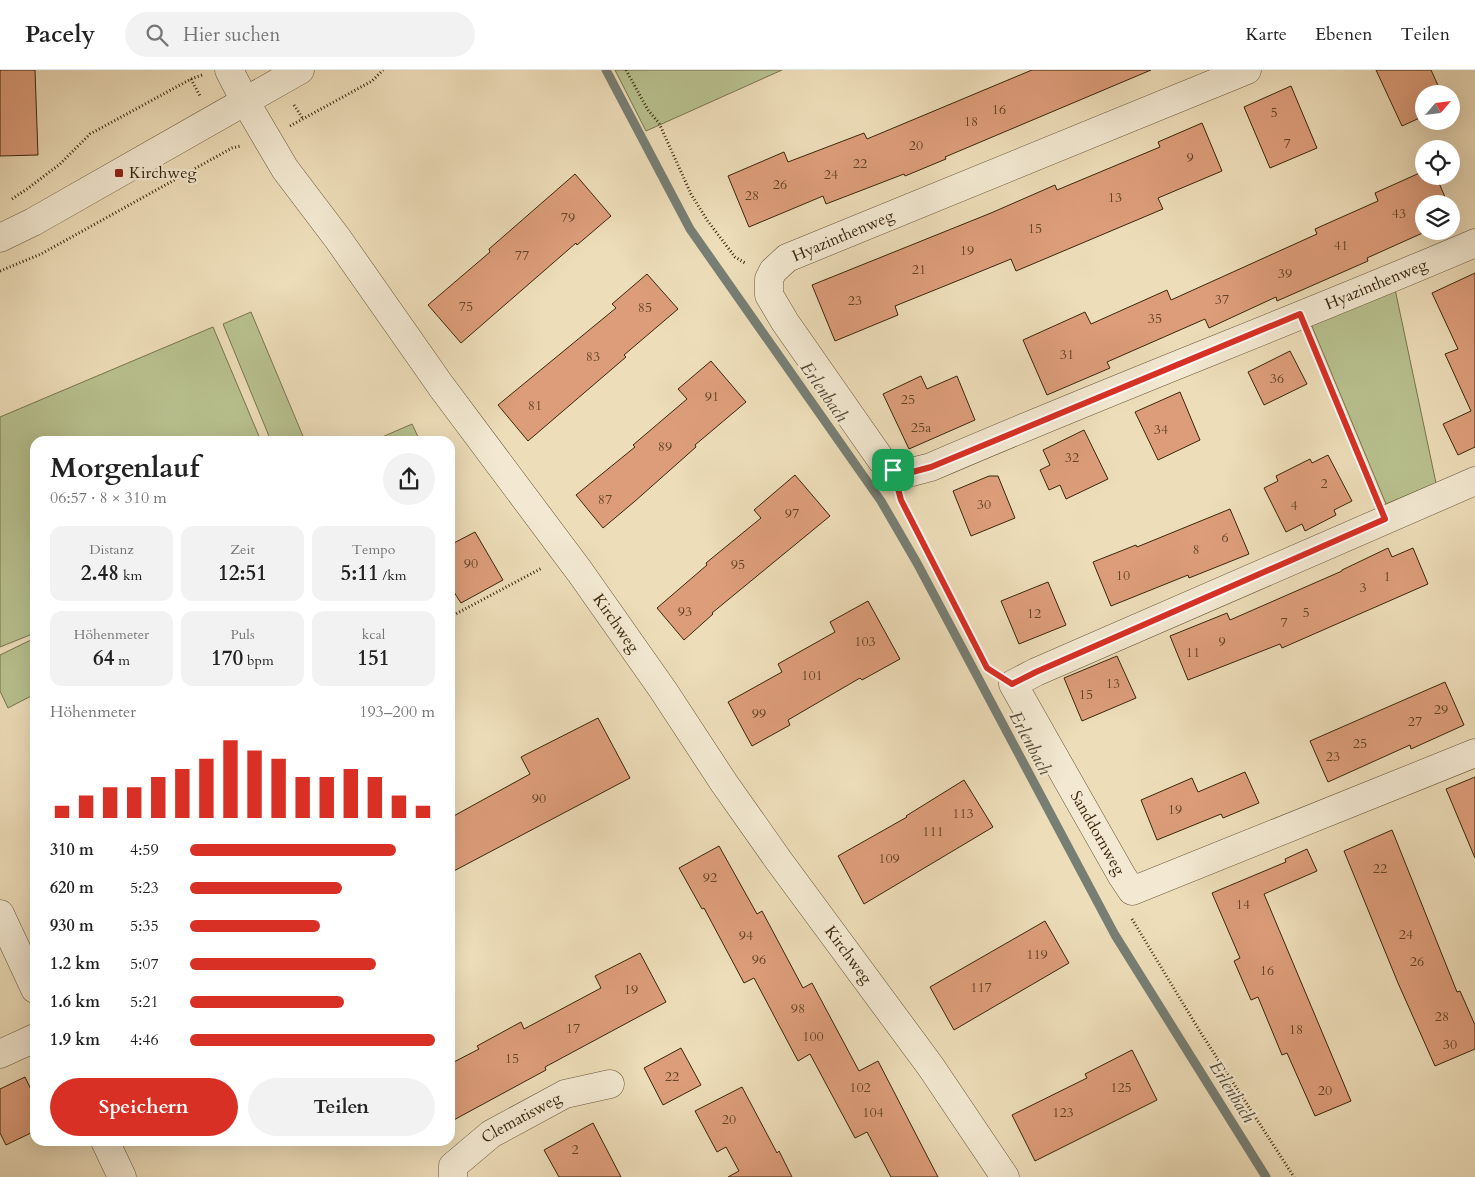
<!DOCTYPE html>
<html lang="de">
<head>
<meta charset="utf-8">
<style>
  :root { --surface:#fff; --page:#f2f2f2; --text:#222; --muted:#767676; --line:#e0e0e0; --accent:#d93025 }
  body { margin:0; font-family:Cardo,serif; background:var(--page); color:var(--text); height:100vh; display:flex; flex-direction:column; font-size:19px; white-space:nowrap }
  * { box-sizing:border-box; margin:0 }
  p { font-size:16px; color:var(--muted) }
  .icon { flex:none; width:28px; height:28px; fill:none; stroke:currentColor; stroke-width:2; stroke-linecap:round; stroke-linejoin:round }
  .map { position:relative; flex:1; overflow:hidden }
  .sheet { position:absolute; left:30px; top:366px; width:425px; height:710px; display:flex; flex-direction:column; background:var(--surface); border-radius:15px; box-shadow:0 5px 20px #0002 }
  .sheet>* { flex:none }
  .needle { width:32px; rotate:62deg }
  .fabs { position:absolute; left:1415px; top:15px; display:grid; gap:10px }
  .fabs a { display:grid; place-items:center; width:45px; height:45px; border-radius:50%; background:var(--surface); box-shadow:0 5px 20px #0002; font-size:25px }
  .pin { position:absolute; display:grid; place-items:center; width:42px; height:42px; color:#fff; margin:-21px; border-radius:10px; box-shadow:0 2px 8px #0006 }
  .round { display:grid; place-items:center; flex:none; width:52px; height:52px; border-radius:26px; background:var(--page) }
  .overview { display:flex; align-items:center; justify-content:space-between; height:85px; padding:0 20px }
  h1 { font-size:28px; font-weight:800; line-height:38px }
  .figures { display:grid; grid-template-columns:repeat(3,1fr); gap:8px; height:85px; padding:5px 20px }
  .figures div { display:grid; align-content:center; border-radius:12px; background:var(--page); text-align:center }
  .figures b { font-size:21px; font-weight:800 }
  .figures small { font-size:14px; font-weight:400 }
  .figures p { font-size:14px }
  .chart { height:140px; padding:10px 20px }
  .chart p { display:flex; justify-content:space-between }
  .chart svg { width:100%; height:90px; margin-top:5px; stroke:var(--accent); stroke-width:6 }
  .cta { display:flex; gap:10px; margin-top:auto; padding:10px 20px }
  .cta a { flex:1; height:58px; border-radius:30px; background:var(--accent); color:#fff; font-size:20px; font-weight:800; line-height:58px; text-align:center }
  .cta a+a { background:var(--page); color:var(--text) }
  ul { padding:0 20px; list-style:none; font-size:16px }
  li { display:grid; grid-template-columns:80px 60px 1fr; align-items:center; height:38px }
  li i { height:12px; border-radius:6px; background:var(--accent) }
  header { display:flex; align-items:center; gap:30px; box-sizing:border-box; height:70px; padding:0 25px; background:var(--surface); border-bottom:1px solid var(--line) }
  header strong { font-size:24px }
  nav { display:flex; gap:28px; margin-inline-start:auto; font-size:18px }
  .search { width:350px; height:45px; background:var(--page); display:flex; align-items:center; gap:12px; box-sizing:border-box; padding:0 18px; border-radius:28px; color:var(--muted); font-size:19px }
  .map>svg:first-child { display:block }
</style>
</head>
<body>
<header>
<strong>Pacely</strong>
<div class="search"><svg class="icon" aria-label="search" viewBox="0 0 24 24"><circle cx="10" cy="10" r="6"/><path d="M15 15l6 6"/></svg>Hier suchen</div>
<nav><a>Karte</a><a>Ebenen</a><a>Teilen</a></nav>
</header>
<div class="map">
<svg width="1475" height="1107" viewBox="0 0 1475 1107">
  <rect width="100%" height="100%" fill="#edddb9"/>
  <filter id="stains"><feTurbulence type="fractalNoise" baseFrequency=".004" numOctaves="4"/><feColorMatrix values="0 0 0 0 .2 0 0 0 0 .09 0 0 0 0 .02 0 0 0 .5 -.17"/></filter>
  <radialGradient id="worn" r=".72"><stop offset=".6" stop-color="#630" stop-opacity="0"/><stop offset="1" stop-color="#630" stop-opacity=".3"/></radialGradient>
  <g fill="#b8c18f" stroke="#79744c">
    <path d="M615 0H782L646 61Z"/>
    <path d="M1395 219 1436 413 1386 434 1311 254Z"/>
    <path d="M251 242 305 371H271L223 254Z"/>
    <path d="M213 257 261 371H35V563L0 577V347Z"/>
    <path d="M412 354 420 371H372H373Z"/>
    <path d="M35 568V624L8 638 0 621V585Z"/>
  </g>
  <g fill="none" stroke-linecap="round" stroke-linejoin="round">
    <path stroke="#777e74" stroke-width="9" d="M606 0 690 159 881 431 917 493 1115 865 1266 1107"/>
  </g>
  <g fill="#dd9d7a" stroke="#3a260a">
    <path d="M0 0H35L38 85 0 86Z"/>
    <path d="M1032 0H1151L945 87 946 89 905 106 904 104 826 134 823 126 749 157 728 106 784 82 788 92 864 63 867 69Z"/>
    <path d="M1376 0H1431L1442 24H1424V46L1402 56Z"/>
    <path d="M1291 16 1317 78 1270 98 1244 37Z"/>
    <path d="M1202 53 1222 101 1158 128 1163 139 1016 201 1011 189 952 213 895 236 898 245 835 271 812 215 991 143 1055 115 1057 120 1160 77 1158 72Z"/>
    <path d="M1424 101V106H1436L1448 134H1424V161H1427L1367 188 1368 191 1277 231 1276 227 1209 258 1205 249 1107 292 1110 298 1047 325 1023 270 1085 242 1091 254 1167 220 1171 230 1317 164 1315 159 1378 131 1375 123Z"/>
    <path d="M575 104 611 146 577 175 576 173 461 273 428 235 490 182 489 179Z"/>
    <path d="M1475 203V377L1458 385 1443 354 1471 341 1445 284 1458 279 1432 223Z"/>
    <path d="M647 204 678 239 624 285 626 287 528 371 498 335 616 238 612 234Z"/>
    <path d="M1290 281 1307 314 1264 335 1248 302Z"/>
    <path d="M711 291 746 332 695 375 696 377 634 432 603 458 576 425 635 377 633 375 687 329 678 319Z"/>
    <path d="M921 306 927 319 957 306 975 350 909 379 883 324Z"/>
    <path d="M1180 322 1200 370 1158 390 1135 342Z"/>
    <path d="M1084 360 1108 409 1066 429 1060 415 1049 420 1040 400 1050 395 1043 380Z"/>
    <path d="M1328 385 1352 431 1334 440 1336 445 1305 461 1302 454 1286 462 1264 418 1278 411 1276 406 1310 389 1312 393Z"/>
    <path d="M795 405 830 446 712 543 713 544 684 570 657 538 707 495 706 493 761 448 754 440Z"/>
    <path d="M989 406H998L1015 448 971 466 953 421Z"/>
    <path d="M1230 439 1249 484 1189 508 1188 505 1111 536 1093 492 1136 475 1137 477Z"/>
    <path d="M475 462 503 510 461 533 450 516V475Z"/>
    <path d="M1388 478 1392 487 1413 478 1428 514 1282 578 1280 574 1188 610 1170 566 1227 543 1230 550 1342 501V500Z"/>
    <path d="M1048 512 1066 555 1019 574 1001 531Z"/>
    <path d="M868 531 900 589 862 610 860 608 788 650 790 655 752 676 728 632 782 602 778 594 835 562 830 552Z"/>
    <path d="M1117 586 1136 628 1082 651 1064 608Z"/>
    <path d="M1445 612 1464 655 1411 679 1410 675 1328 712 1310 671Z"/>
    <path d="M598 648 630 708 450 803V748L530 704 521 687Z"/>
    <path d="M1245 702 1259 733 1223 748 1221 744 1157 770 1141 730 1192 708 1198 722Z"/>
    <path d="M1475 707V788L1446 719Z"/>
    <path d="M964 710 993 757 864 834 838 786 907 747 906 746Z"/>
    <path d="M1392 760 1457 922 1460 921 1475 955V979L1435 996 1398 913 1344 781Z"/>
    <path d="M719 776 757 844 762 841 803 918 812 913 859 1001 878 991 938 1107H891L867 1062 855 1068 810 984 798 991 754 908 744 913 704 838 702 839 679 798Z"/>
    <path d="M1307 779 1317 801 1264 824 1351 1031 1315 1046 1287 983 1282 985 1258 927 1251 930 1234 891 1240 888 1212 823 1286 792 1285 789Z"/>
    <path d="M1045 851 1069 893 954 960 930 917Z"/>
    <path d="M640 883 666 932 545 997 546 1000 450 1052V994L479 979 477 976 521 952 524 959 601 918 595 906Z"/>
    <path d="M681 978 701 1015 663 1035 644 998Z"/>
    <path d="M1132 980 1157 1030 1035 1091 1012 1045 1087 1008 1085 1004Z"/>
    <path d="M25 1007 35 1028V1061L6 1075 0 1063V1019Z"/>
    <path d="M742 1017 777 1083 779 1081 792 1107H728L739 1101 726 1077 717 1082 695 1041Z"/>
    <path d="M593 1053 621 1107H559L544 1080Z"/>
  </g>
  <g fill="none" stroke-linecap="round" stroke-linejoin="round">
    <defs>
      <g id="minor">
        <path id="s1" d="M229 0 245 31 285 99 338 169 441 316 580 502 663 620 724 713 779 791 931 997 1005 1107"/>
        <path id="s2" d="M1247 0 787 188 773 201 769 209V225L785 252 882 391C901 408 908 403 931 397 1111 319 1295 250 1475 173"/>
        <path d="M0 168 33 152 300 0"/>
        <path id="s3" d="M1475 411 1036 602 1013 614 1122 806 1132 821 1475 683"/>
        <path d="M0 844 35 919"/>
        <path d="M0 984 35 968"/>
        <path d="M105 1071 122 1107"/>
        <path id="s4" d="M453 1107V1096L491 1064 565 1024 610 1014"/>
      </g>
    </defs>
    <use href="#minor" stroke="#675436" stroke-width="29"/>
    <g stroke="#3a260a" stroke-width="3" stroke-dasharray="1 2.5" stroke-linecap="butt">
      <path d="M626 0 648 40 659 53 691 124 707 150 735 187 745 193"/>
      <path d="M191 9 200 26"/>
      <path d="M294 35 303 49"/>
      <path d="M290 56 372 11 383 0"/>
      <path d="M12 129 27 119 60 94 90 64 191 9 202 5"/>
      <path d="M0 201 41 184 232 78 241 76"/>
      <path d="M1311 270 1375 424"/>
      <path d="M901 430 987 598 989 599"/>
      <path d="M450 547 542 498"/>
      <path d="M1132 849 1199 960 1294 1107"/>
    </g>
    <use href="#minor" stroke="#f3e9d2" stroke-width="28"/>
  </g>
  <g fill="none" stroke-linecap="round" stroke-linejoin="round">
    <defs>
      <path id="route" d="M1300 244 1385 449 1036 602 1012 614 987 598 901 430 893 400 905 404 931 397Z"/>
    </defs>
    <use href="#route" stroke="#fff" stroke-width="10"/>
    <use href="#route" stroke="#d93025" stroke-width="6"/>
  </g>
  <rect fill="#8f2418" stroke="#f3e9d2" stroke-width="2" x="114" y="98" width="10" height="10" rx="2.5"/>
  <g text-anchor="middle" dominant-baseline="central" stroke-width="4.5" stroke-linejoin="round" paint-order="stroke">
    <g font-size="14" fill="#634426">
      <text x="999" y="39">16</text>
      <text x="1274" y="42">5</text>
      <text x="971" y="51">18</text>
      <text x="1287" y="73">7</text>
      <text x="916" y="75">20</text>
      <text x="1190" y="87">9</text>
      <text x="860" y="93">22</text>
      <text x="831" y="104">24</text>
      <text x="780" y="114">26</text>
      <text x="752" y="125">28</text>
      <text x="1115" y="127">13</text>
      <text x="1399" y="143">43</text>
      <text x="568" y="147">79</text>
      <text x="1035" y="158">15</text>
      <text x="1341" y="175">41</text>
      <text x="967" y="180">19</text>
      <text x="522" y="185">77</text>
      <text x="919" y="199">21</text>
      <text x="1285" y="203">39</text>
      <text x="1222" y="229">37</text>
      <text x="855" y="230">23</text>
      <text x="466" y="236">75</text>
      <text x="645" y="237">85</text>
      <text x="1155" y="248">35</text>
      <text x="1067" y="284">31</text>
      <text x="593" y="286">83</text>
      <text x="1277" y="308">36</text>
      <text x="712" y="326">91</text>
      <text x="908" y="329">25</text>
      <text x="535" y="335">81</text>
      <text x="921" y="357">25a</text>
      <text x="1161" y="359">34</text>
      <text x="665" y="376">89</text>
      <text x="1072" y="387">32</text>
      <text x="1324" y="413">2</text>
      <text x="605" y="429">87</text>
      <text x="984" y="434">30</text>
      <text x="1294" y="435">4</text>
      <text x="792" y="443">97</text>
      <text x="1225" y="467">6</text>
      <text x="1196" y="479">8</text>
      <text x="471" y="493">90</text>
      <text x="738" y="494">95</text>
      <text x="1123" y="505">10</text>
      <text x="1387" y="506">1</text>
      <text x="1363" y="517">3</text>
      <text x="685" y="541">93</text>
      <text x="1306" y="542">5</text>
      <text x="1034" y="543">12</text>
      <text x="1284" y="552">7</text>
      <text x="865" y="571">103</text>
      <text x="1222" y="571">9</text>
      <text x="1193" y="582">11</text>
      <text x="812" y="605">101</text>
      <text x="1113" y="613">13</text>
      <text x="1086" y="624">15</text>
      <text x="1441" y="639">29</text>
      <text x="759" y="643">99</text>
      <text x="1415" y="651">27</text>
      <text x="1360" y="673">25</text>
      <text x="1333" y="686">23</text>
      <text x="539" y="728">90</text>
      <text x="1175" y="739">19</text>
      <text x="963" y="743">113</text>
      <text x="933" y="761">111</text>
      <text x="889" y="788">109</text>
      <text x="1380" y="798">22</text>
      <text x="710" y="807">92</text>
      <text x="1243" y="834">14</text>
      <text x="1406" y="864">24</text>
      <text x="746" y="865">94</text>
      <text x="1037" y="884">119</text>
      <text x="759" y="889">96</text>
      <text x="1417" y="891">26</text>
      <text x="1267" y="900">16</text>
      <text x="981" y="917">117</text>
      <text x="631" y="919">19</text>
      <text x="798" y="938">98</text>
      <text x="1442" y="946">28</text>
      <text x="573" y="958">17</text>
      <text x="1296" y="959">18</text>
      <text x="813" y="966">100</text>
      <text x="1450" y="974">30</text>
      <text x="512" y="988">15</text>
      <text x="672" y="1006">22</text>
      <text x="860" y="1017">102</text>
      <text x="1121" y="1017">125</text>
      <text x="1325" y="1020">20</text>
      <text x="873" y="1042">104</text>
      <text x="1063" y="1042">123</text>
      <text x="729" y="1049">20</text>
      <text x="575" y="1079">2</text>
    </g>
    <g font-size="16" fill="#3a260a" stroke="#f3e9d2" text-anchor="start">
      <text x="129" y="103">Kirchweg</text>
    </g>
    <g font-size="16" fill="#3a260a" stroke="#f3e9d2">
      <text transform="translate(843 166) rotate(-23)">Hyazinthenweg</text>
      <text stroke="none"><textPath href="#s2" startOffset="1276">Hyazinthenweg</textPath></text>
      <text stroke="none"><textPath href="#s1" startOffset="676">Kirchweg</textPath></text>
      <text stroke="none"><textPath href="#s3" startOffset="676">Sanddornweg</textPath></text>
      <text stroke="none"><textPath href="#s1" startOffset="1081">Kirchweg</textPath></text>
      <text stroke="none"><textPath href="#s4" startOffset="95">Clematisweg</textPath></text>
    </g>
    <g font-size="18" font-style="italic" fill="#544a36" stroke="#f3e9d2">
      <text transform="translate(824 322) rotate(55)">Erlenbach</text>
      <text transform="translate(1030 673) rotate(62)">Erlenbach</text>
      <text transform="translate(1232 1022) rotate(58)">Erlenbach</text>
    </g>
  </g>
  <rect width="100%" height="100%" filter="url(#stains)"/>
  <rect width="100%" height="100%" fill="url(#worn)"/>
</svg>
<div class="fabs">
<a><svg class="needle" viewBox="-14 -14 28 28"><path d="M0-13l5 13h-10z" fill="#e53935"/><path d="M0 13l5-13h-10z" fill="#767676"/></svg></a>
<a><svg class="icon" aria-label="locate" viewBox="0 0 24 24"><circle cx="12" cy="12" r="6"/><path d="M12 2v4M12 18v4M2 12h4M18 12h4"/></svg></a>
<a><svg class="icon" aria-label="layers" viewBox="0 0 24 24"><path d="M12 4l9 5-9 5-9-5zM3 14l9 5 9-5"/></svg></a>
</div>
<div class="pin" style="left:893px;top:400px;background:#1e9e55"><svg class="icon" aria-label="arrive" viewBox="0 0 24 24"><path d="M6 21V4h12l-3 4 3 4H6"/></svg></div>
<section class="sheet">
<div class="overview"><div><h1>Morgenlauf</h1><p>06:57 · 8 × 310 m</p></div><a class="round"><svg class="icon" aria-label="share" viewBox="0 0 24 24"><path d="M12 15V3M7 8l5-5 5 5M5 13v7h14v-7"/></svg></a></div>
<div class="figures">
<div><p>Distanz</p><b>2.48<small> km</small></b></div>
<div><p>Zeit</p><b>12:51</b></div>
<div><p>Tempo</p><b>5:11<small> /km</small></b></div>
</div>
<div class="figures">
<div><p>Höhenmeter</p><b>64<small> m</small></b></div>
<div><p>Puls</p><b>170<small> bpm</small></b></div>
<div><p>kcal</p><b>151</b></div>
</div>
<div class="chart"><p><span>Höhenmeter</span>193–200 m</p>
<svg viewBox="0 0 160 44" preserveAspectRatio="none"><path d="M5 44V38M15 44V33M25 44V29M35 44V29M45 44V24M55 44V20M65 44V15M75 44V6M85 44V11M95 44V15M105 44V24M115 44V24M125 44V20M135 44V24M145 44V33M155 44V38"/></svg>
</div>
<ul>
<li><b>310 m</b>4:59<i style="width:84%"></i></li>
<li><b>620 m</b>5:23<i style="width:62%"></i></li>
<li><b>930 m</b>5:35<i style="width:53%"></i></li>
<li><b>1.2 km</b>5:07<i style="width:76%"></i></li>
<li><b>1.6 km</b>5:21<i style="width:63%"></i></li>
<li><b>1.9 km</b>4:46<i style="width:100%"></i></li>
</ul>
<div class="cta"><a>Speichern</a><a>Teilen</a></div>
</section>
</div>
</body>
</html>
